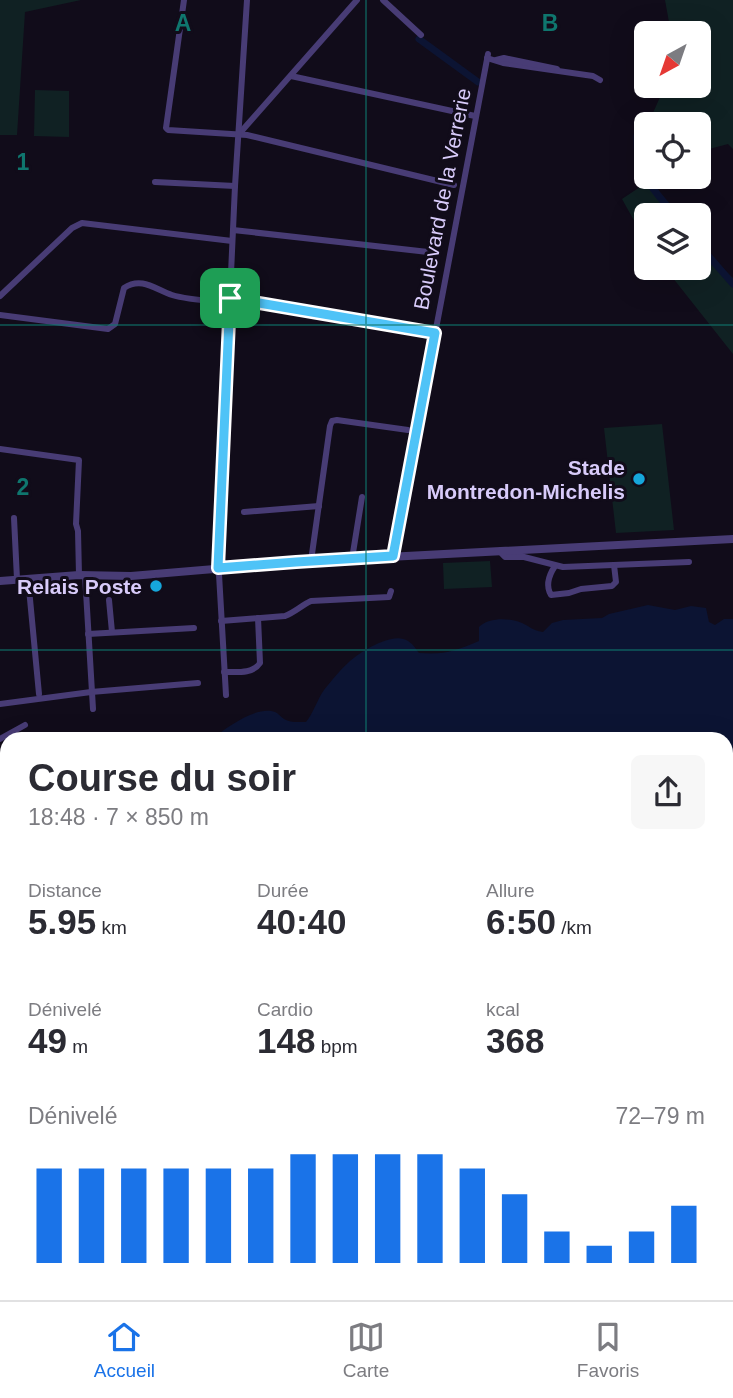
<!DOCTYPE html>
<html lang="fr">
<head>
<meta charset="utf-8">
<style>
  :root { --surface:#fff; --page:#f7f7f7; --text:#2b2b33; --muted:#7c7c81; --line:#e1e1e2; --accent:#1a73e8 }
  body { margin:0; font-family:Arial,sans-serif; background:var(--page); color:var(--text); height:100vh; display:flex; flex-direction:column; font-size:26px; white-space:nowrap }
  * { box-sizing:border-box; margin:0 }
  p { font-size:23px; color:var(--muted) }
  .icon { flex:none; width:38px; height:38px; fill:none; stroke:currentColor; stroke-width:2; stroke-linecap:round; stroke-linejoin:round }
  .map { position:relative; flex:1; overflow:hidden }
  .drawer { position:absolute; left:0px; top:732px; width:733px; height:569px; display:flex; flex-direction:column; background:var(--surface); border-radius:21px 21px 0 0; box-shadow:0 7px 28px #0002 }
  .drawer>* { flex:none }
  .needle { width:46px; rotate:220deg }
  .fabs { position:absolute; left:634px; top:21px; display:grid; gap:14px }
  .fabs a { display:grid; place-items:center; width:77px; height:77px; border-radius:10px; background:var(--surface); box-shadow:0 7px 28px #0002; font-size:35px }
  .pin { position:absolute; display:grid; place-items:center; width:60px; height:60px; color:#fff; margin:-30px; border-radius:14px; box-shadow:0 4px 10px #0006 }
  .round { display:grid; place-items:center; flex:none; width:74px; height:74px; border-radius:10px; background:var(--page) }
  .overview { display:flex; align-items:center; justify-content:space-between; height:119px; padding:0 28px }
  h1 { font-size:38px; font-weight:700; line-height:52px }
  .metrics { display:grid; grid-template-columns:repeat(3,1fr); gap:10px; height:119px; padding:7px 28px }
  .metrics div { display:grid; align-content:center }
  .metrics b { font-size:35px; font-weight:700 }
  .metrics small { font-size:19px; font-weight:400 }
  .metrics p { font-size:19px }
  .chart { height:196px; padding:14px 28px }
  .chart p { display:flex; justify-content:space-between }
  .chart svg { width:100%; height:126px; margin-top:7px; stroke:var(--accent); stroke-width:6 }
  .tab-bar { display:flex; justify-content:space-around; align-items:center; height:98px; border-top:2px solid var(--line); background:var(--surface); font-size:19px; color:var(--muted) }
  .tab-bar a { display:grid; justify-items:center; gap:4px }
  .tab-bar .selected { color:var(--accent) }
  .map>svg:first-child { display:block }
</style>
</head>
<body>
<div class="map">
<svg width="733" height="1300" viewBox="0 0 733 1300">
  <rect width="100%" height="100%" fill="#110c1a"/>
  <g fill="#102123">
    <path d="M0 0H81L25 12 17 135H0Z"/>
    <path d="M665 0H733V149L728 144 698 152V124H648L665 86H698V33H671Z"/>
    <path d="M35 90 69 91V137L34 136Z"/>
    <path d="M646 183 672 215H646V242L622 199Z"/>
    <path d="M698 246 733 278V354L665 268H698Z"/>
    <path d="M662 424 674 530 616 533 604 428Z"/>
    <path d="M490 561 492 587 444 589 443 563Z"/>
  </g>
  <path fill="#0c1433" d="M648 605 675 610 691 606 706 608 709 622 715 625 724 619H733V1300H0V896L7 899V1293H726V738H213C226 728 257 705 275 712 278 713 281 717 284 719 290 723 298 722 306 722 314 712 317 700 324 690 332 680 341 669 350 661 362 651 393 631 408 641 412 643 416 649 419 653 445 655 455 651 479 641V627C489 617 510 618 522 623 531 627 531 630 543 632L552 623 563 620 602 618 609 614Z"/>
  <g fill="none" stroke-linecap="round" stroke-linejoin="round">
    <g stroke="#0c1433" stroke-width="7">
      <path d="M419 39 478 82"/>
      <path d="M637 136C636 174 652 188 675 215"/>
      <path d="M698 244 733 284"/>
    </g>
    <g stroke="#483c75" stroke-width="6">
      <path d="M184 0 166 128 168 130 247 135 454 185"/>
      <path d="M383 0 421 35"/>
      <path d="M487 58 503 63 593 76 600 80"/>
      <path d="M496 60 504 58 557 69"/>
      <path d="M291 76 475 116"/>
      <path d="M239 134 357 0"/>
      <path d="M155 182 235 186"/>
      <path d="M233 230 437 253"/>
      <path d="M0 296 72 228 82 223 232 241"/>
      <path d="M230 298 435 333"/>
      <path d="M0 315 108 329 115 324 124 288C142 276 156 290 172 295 189 300 212 301 230 303"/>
      <path d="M0 449 79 460 76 524 78 531 79 575"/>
      <path d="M244 512 319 506"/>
      <path d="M14 518 17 579"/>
      <path d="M501 550 502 554 505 557H524L563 567 689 562"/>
      <path d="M393 556 488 54"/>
      <path d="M352 559 362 497"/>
      <path d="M311 561 330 426 332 421 337 420 408 430"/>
      <path d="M555 566C549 575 545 585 551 595L569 593 581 589 612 586 616 582 614 565"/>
      <path d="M85 575 93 709"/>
      <path d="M28 578 39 694"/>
      <path d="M109 600 112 632"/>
      <path d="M221 621 285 616C295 612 302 605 311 601L389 597 391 591"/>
      <path d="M88 634 194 628"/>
      <path d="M224 672C237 672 253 674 260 663L258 618"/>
      <path d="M226 695 218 557 235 186 247 0"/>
      <path d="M0 704 91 692 198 683"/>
      <path d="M0 739 25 725"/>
    </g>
    <path stroke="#483c75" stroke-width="8" d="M0 581 79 575 131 576 311 561 733 539"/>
  </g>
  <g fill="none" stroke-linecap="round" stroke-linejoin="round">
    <defs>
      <path id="route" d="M230 298 435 333 393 556 296 562 218 568Z"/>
    </defs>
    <use href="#route" stroke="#fff" stroke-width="14"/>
    <use href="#route" stroke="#4fc3f7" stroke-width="9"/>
  </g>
  <path fill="none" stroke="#0f766e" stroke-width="2" stroke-opacity="0.55" d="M366 0V738M0 325H733M0 650H733M0 975H7M726 975H733M366 1293V1300"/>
  <g fill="#16a6db" stroke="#110c1a" stroke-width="2.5">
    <circle cx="639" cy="479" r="7"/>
    <circle cx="156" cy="586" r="7"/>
  </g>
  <g text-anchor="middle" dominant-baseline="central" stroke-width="6" stroke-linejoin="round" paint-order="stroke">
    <g font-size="21" fill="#d8cbfa" stroke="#110c1a">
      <text transform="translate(442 199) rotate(-79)">Boulevard de la Verrerie</text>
    </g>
    <g font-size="21" font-weight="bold" fill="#d8cbfa" stroke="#110c1a" text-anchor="end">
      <text x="625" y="467">Stade<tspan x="625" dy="24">Montredon-Michelis</tspan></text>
      <text x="142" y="586">Relais Poste</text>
    </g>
  </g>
  <g font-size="23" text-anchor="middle" font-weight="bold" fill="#0f766e" stroke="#110c1a" stroke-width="6" stroke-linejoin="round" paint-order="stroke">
    <text x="183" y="31">A</text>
    <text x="550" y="31">B</text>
    <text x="23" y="170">1</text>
    <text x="23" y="495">2</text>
  </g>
</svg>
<div class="fabs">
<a><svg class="needle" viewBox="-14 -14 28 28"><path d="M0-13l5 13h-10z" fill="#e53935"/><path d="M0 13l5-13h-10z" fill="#7c7c81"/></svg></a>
<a><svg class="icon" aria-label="locate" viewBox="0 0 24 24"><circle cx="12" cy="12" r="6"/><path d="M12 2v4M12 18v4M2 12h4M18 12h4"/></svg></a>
<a><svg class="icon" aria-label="layers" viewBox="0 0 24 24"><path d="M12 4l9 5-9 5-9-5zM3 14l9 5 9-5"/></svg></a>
</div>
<div class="pin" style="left:230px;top:298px;background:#1e9e55"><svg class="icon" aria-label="arrive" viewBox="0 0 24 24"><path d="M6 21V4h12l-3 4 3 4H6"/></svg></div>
<section class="drawer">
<div class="overview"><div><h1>Course du soir</h1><p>18:48 · 7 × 850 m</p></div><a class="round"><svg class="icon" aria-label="share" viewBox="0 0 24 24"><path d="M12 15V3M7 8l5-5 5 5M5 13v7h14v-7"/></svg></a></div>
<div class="metrics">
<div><p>Distance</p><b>5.95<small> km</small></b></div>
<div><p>Durée</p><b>40:40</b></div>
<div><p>Allure</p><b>6:50<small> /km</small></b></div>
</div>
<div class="metrics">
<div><p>Dénivelé</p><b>49<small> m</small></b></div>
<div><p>Cardio</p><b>148<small> bpm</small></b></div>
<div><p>kcal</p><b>368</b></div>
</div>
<div class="chart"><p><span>Dénivelé</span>72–79 m</p>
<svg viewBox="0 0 160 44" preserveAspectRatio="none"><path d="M5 44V11M15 44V11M25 44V11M35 44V11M45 44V11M55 44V11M65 44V6M75 44V6M85 44V6M95 44V6M105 44V11M115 44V20M125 44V33M135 44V38M145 44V33M155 44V24"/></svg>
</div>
</section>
</div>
<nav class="tab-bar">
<a class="selected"><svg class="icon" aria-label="home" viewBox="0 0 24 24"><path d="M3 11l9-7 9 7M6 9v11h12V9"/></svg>Accueil</a>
<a><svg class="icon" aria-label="map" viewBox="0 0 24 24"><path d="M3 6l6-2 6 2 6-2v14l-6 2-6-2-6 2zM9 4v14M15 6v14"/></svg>Carte</a>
<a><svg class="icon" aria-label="saved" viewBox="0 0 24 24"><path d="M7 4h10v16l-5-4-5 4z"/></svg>Favoris</a>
</nav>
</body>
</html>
